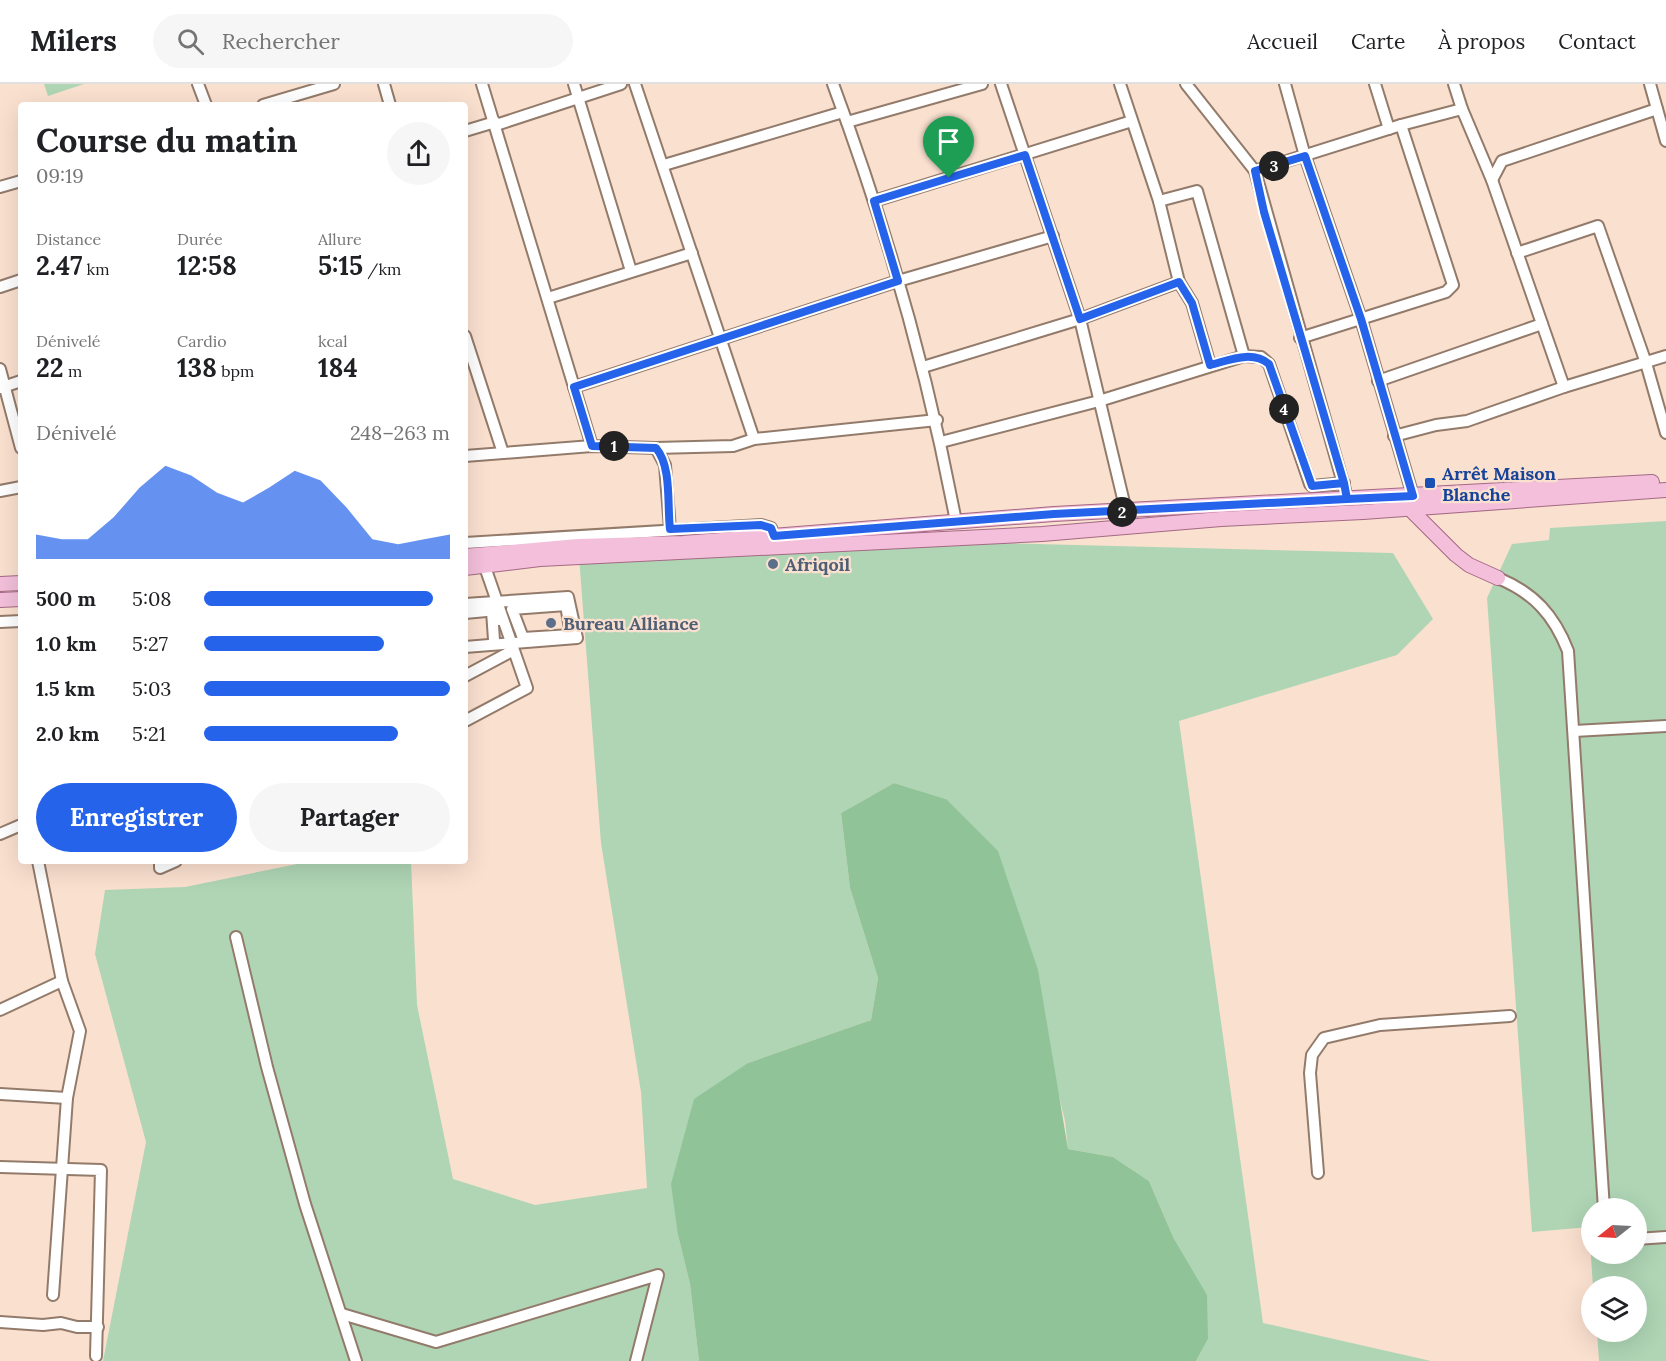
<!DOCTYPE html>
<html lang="fr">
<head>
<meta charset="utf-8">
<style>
  :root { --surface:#fff; --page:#f6f6f6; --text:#202124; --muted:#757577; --line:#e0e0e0; --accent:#2563eb }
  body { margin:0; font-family:Lora,serif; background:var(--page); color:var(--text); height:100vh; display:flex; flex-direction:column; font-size:22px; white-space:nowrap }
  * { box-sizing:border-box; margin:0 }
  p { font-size:20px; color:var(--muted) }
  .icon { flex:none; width:33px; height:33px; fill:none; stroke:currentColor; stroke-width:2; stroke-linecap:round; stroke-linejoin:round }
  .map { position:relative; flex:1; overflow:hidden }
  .side { position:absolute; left:18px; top:18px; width:450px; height:762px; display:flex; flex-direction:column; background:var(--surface); border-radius:6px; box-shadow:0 6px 24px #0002 }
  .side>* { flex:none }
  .needle { width:39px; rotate:252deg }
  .fabs { position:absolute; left:1581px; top:1114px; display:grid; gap:12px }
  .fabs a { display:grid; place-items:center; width:66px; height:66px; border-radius:50%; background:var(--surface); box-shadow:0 6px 24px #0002; font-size:30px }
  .pin { position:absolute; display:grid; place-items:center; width:51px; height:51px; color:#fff; margin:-62px -26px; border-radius:50% 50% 50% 0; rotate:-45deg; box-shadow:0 0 6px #0007 }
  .pin .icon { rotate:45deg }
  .km { position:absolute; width:30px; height:30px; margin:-15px; border-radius:50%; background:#222; color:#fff; font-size:16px; line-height:30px; text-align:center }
  .round { display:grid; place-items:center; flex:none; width:63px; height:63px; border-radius:32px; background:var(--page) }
  .overview { display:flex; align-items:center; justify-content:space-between; height:102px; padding:0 18px }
  h1 { font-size:33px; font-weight:700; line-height:45px }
  .figures { display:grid; grid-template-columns:repeat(3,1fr); gap:9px; height:102px; padding:6px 18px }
  .figures div { display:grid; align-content:center }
  .figures b { font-size:26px; font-weight:700 }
  .figures small { font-size:16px; font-weight:400 }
  .figures p { font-size:16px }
  .chart { height:168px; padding:12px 18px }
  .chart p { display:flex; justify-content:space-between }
  .chart svg { width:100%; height:108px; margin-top:6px; fill:var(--accent); opacity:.7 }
  .button { display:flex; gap:12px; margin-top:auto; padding:12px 18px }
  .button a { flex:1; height:69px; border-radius:36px; background:var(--accent); color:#fff; font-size:24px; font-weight:700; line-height:69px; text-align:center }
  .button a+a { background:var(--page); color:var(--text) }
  ul { padding:0 18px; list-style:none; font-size:20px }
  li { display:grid; grid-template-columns:96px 72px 1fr; align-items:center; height:45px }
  li i { height:15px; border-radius:8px; background:var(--accent) }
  header { display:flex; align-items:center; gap:36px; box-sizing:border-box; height:84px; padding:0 30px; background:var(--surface); border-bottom:2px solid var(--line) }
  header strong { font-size:28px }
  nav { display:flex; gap:33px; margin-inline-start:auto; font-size:21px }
  .search { width:420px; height:54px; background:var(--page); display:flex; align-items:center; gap:15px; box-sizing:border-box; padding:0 21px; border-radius:33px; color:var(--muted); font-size:22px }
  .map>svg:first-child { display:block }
</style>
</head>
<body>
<header>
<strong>Milers</strong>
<div class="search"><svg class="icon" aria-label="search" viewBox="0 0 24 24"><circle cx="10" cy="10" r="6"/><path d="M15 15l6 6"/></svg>Rechercher</div>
<nav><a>Accueil</a><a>Carte</a><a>À propos</a><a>Contact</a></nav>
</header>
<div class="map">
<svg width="1666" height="1277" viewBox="0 0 1666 1277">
  <rect width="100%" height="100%" fill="#fae0cf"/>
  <g fill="#afd5b5" fill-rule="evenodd">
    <path d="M44 0H84L48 12Z"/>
    <path d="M1666 437V1277H1599L1597 1248H1636V1203H1593L1589 1143 1532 1148 1487 514 1512 460 1549 456 1550 444ZM1592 1125H1636V1170H1592Z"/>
    <path d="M919 457 1393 469 1433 535 1397 571 1179 637 1263 1239 1431 1277H1196L1208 1255 1174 1155 1149 1097 1113 1073 1068 1065 1065 1037 1056 1000 946 715 894 699 841 729 850 804 878 894 871 936 748 979 678 1151 690 1200 699 1277H103L146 1058 95 870 105 806 185 803 312 777H411L417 921 453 1095 535 1121 647 1104 641 1008 601 759 579 473Z"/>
  </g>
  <path fill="#90c498" d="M894 699 946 715 998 767 1038 886 1068 1065 1113 1073 1149 1097 1174 1155 1207 1211 1208 1255 1196 1277H699L690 1200 678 1151 671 1100 694 1015 748 979 871 936 878 894 850 804 841 729Z"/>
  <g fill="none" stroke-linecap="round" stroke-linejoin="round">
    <path stroke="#8cddee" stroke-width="2" d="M0 532H12"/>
    <defs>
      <g id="minor">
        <path d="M198 0 206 21"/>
        <path d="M384 0 390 21"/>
        <path d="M482 0 592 362"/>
        <path d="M574 0 631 187"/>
        <path d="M635 0 754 355"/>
        <path d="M833 0C886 142 928 289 956 438"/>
        <path d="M1001 0 1080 235 1126 427"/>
        <path d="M1120 0 1159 117 1179 198 1192 219 1210 281"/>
        <path d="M1186 0 1255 87 1345 406"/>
        <path d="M1285 0 1305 72 1361 235 1413 412"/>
        <path d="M1375 0 1389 45"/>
        <path d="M1454 0 1462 25 1492 96 1564 303"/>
        <path d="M1650 0 1666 57"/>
        <path d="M263 21 334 0"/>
        <path d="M847 38 982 0"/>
        <path d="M496 41 621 0"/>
        <path d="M465 47 495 38"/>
        <path d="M664 81 843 28"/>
        <path d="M1255 87 1401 41 1462 25"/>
        <path d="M1492 96 1502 77 1657 25"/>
        <path d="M0 103 21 97"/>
        <path d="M874 117 1132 37"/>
        <path d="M1159 117 1197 107 1244 272"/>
        <path d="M1517 169 1598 142 1646 279 1666 349"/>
        <path d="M0 203 21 196"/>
        <path d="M548 214 692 169"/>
        <path d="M465 252 503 369"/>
        <path d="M1300 254 1446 208 1453 201 1401 41"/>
        <path d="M923 283 1080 235 1179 198"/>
        <path d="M0 285 21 364"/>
        <path d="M1378 297 1542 240"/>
        <path d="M574 303 898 197 1053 152"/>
        <path d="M0 304 21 297"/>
        <path d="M1394 352 1436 341 1467 337 1564 303 1666 272"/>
        <path d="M941 358 1099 317 1244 272 1261 273 1269 280 1310 400 1312 402 1344 399"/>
        <path d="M656 364 665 381 670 445"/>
        <path d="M465 372 592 362 656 364 733 362 754 355 937 336"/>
        <path d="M0 407 21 403"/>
        <path d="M465 459 761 441 771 444 774 452"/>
        <path d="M1498 494C1534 509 1554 531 1568 567L1604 1125"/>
        <path d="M465 520 568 513 577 554 465 563"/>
        <path d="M566 521 571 551 523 554 512 525Z"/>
        <path d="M492 527 494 556"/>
        <path d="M465 529 497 526 500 536"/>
        <path d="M0 538 21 537"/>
        <path d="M465 592 512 567"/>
        <path d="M465 637 527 604 485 483"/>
        <path d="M1574 647 1666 642"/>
        <path d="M0 750 21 741"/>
        <path d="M38 777 62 897 80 947 67 1014 53 1211"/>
        <path d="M160 777V784L176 777"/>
        <path d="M236 853 267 983 305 1120 356 1277"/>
        <path d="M0 926 62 897"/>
        <path d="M0 1010 67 1014"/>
        <path d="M0 1083 101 1086 96 1272"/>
        <path d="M1318 1089 1310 989 1312 971 1324 954 1380 941 1510 932"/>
        <path d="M1636 1155 1666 1153"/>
        <path d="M342 1230 436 1258 658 1191 636 1277"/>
        <path d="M0 1238 43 1241 61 1239 77 1243H98"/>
      </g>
      <g id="major">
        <path d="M1409 424 1456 471 1469 481 1498 494"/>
        <path d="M465 472 578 462 683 459 1054 430 1652 398"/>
        <path d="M465 484 540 475 1042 450 1221 435 1363 428 1666 406"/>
        <path d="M0 500 21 499"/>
        <path d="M0 516 21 515"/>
      </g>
    </defs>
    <use href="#minor" stroke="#937b6b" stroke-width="14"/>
    <use href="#major" stroke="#a46984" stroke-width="16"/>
    <use href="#minor" stroke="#fff" stroke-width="10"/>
    <use href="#major" stroke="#f3bfda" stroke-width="14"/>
  </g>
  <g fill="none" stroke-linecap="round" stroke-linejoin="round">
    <defs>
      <path id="route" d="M949 94 874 117 898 197 574 303 592 362 656 364C672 383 667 421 670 445L761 441 771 444 774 452 1054 430 1347 415 1344 399 1264 128 1255 87 1305 72 1361 235 1413 412 1347 415 1344 399 1312 402 1269 280C1252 266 1230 276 1210 281L1192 219 1179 198 1080 235 1025 71 949 94"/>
    </defs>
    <use href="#route" stroke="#fff" stroke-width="12"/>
    <use href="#route" stroke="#2563eb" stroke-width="8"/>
  </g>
  <rect fill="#1a4fb4" stroke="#fae0cf" stroke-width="2" x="1424" y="393" width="12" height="12" rx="3"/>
  <g fill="#5c6f8a" stroke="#fae0cf" stroke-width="2">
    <circle cx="773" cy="480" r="6"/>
    <circle cx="551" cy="539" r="6"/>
  </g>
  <g text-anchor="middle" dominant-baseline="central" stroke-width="4.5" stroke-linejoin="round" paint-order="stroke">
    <g font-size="18" font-weight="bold" fill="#164399" stroke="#fae0cf" text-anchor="start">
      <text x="1442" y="389">Arrêt Maison<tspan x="1442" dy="21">Blanche</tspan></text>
    </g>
    <g font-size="18" font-weight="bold" fill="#4e5e75" stroke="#fae0cf" text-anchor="start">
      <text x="785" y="480">Afriqoil</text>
      <text x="563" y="539">Bureau Alliance</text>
    </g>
  </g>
</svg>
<div class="fabs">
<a><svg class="needle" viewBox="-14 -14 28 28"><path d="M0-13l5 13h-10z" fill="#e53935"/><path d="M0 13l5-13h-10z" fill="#757577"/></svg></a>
<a><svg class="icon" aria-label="layers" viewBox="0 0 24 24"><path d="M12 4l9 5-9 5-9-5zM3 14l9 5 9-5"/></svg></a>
</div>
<div class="pin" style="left:949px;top:94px;background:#1e9e55"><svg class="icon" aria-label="arrive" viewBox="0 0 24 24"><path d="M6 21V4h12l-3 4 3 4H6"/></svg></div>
<b class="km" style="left:614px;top:362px">1</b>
<b class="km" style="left:1122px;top:428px">2</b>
<b class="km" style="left:1274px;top:82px">3</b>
<b class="km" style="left:1284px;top:325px">4</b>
<section class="side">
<div class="overview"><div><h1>Course du matin</h1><p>09:19</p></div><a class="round"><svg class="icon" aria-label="share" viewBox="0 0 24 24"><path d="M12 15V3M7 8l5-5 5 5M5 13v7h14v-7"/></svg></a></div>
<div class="figures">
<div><p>Distance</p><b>2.47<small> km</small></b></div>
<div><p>Durée</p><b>12:58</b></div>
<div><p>Allure</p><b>5:15<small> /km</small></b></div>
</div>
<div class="figures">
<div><p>Dénivelé</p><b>22<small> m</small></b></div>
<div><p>Cardio</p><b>138<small> bpm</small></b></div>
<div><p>kcal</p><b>184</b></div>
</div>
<div class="chart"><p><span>Dénivelé</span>248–263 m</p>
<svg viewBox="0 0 160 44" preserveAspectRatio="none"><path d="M0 44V34L10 36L20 36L30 27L40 15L50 6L60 10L70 17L80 21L90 15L100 8L110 12L120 23L130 36L140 38L150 36L160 34V44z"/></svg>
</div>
<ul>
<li><b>500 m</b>5:08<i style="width:93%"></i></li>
<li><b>1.0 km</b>5:27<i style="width:73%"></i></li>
<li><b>1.5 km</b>5:03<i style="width:100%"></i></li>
<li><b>2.0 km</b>5:21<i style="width:79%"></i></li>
</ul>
<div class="button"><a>Enregistrer</a><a>Partager</a></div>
</section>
</div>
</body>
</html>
